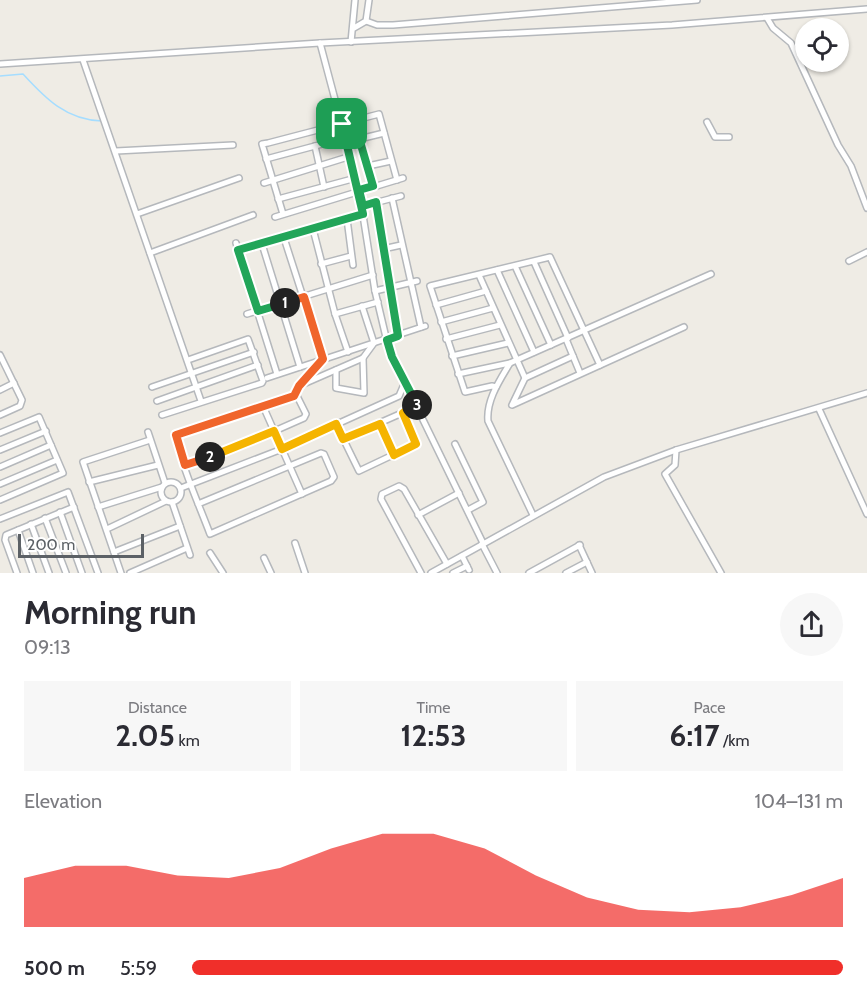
<!DOCTYPE html>
<html lang="en">
<head>
<meta charset="utf-8">
<style>
  :root { --surface:#fff; --page:#f7f7f7; --text:#2b2b33; --muted:#7c7c81; --accent:#f02f2a }
  body { margin:0; font-family:Cabin,sans-serif; background:var(--page); color:var(--text); height:100vh; display:flex; flex-direction:column; font-size:22px; white-space:nowrap }
  * { box-sizing:border-box; margin:0 }
  p { font-size:20px; color:var(--muted) }
  .icon { flex:none; width:33px; height:33px; fill:none; stroke:currentColor; stroke-width:2; stroke-linecap:round; stroke-linejoin:round }
  .map { position:relative; height:573px; overflow:hidden }
  .sheet { display:flex; flex-direction:column; background:var(--surface); flex:1 }
  .sheet>* { flex:none }
  .fabs { position:absolute; left:795px; top:18px; display:grid; gap:12px }
  .fabs a { display:grid; place-items:center; width:54px; height:54px; border-radius:50%; background:var(--surface); box-shadow:0 2px 4px #0004; font-size:30px }
  .scale { position:absolute; left:18px; bottom:15px; width:126px; box-sizing:border-box; padding-left:6px; border:3px solid #5c6166; border-top:0; font-size:16px; line-height:21px; white-space:nowrap; color:#5c6166; -webkit-text-stroke:4px #fff; paint-order:stroke }
  .pin { position:absolute; display:grid; place-items:center; width:51px; height:51px; color:#fff; margin:-26px; border-radius:12px; box-shadow:0 3px 9px #0006 }
  .km { position:absolute; width:30px; height:30px; margin:-15px; border-radius:50%; background:#222; color:#fff; font-size:16px; line-height:30px; text-align:center }
  .round { display:grid; place-items:center; flex:none; width:63px; height:63px; border-radius:32px; background:var(--page) }
  .head { display:flex; align-items:center; justify-content:space-between; height:102px; padding:0 24px }
  h1 { font-size:33px; font-weight:700; line-height:45px }
  .figures { display:grid; grid-template-columns:repeat(3,1fr); gap:9px; height:102px; padding:6px 24px }
  .figures div { display:grid; align-content:center; border-radius:0px; background:var(--page); text-align:center }
  .figures b { font-size:30px; font-weight:700 }
  .figures small { font-size:16px; font-weight:400 }
  .figures p { font-size:16px }
  .chart { height:168px; padding:12px 24px }
  .chart p { display:flex; justify-content:space-between }
  .chart svg { width:100%; height:108px; margin-top:6px; fill:var(--accent); opacity:.7 }
  ul { padding:0 24px; list-style:none; font-size:20px }
  li { display:grid; grid-template-columns:96px 72px 1fr; align-items:center; height:45px }
  li i { height:15px; border-radius:8px; background:var(--accent) }
  .map>svg:first-child { display:block }
</style>
</head>
<body>
<div class="map">
<svg width="867" height="573" viewBox="0 0 867 573">
  <rect width="100%" height="100%" fill="#efece5"/>
  <g fill="none" stroke-linecap="round" stroke-linejoin="round">
    <path stroke="#a5ddff" stroke-width="1.5" d="M0 76 23 74C45 98 66 120 102 121"/>
    <defs>
      <g id="minor">
        <path d="M767 18 773 28 791 43 838 145 851 166 867 208"/>
        <path d="M366 21 377 25H393L697 0"/>
        <path d="M354 28 366 21 369 0"/>
        <path d="M351 42 355 0"/>
        <path d="M320 43 359 190 375 291 389 350 483 543"/>
        <path d="M83 60 201 401"/>
        <path d="M0 64 320 43 672 25 867 9"/>
        <path d="M354 121 373 186"/>
        <path d="M707 122 715 137H729"/>
        <path d="M347 142 384 133"/>
        <path d="M315 146 324 187"/>
        <path d="M116 151 233 145"/>
        <path d="M266 159 345 138"/>
        <path d="M368 166 391 161"/>
        <path d="M264 183 351 156"/>
        <path d="M392 198 421 327"/>
        <path d="M278 199 356 178"/>
        <path d="M376 203 398 336"/>
        <path d="M363 206 401 196"/>
        <path d="M137 214 239 178"/>
        <path d="M283 214 262 144 268 143 379 114 397 180"/>
        <path d="M275 217 403 178"/>
        <path d="M347 219 353 265"/>
        <path d="M313 229 335 314 348 352"/>
        <path d="M284 238 323 359 299 386 294 396"/>
        <path d="M236 243 277 374"/>
        <path d="M262 244 300 367"/>
        <path d="M383 249 401 245"/>
        <path d="M238 250 363 214"/>
        <path d="M150 253 253 215"/>
        <path d="M849 261 867 252"/>
        <path d="M534 262 568 338"/>
        <path d="M321 264 351 256"/>
        <path d="M515 266 551 345"/>
        <path d="M497 270 534 352"/>
        <path d="M479 275 525 378"/>
        <path d="M375 291 417 281"/>
        <path d="M436 305 486 291"/>
        <path d="M247 314 373 275"/>
        <path d="M335 314 378 302"/>
        <path d="M441 322 493 308"/>
        <path d="M446 339 500 325"/>
        <path d="M566 339 580 373"/>
        <path d="M0 355 22 400 20 406 0 415"/>
        <path d="M452 356 508 343"/>
        <path d="M573 356 525 378 512 405 684 327"/>
        <path d="M336 370V388L364 393 363 358"/>
        <path d="M458 374 510 363"/>
        <path d="M267 378 425 326"/>
        <path d="M301 385 363 358 374 343 362 306"/>
        <path d="M152 387 254 352"/>
        <path d="M496 387 492 386 465 392 430 286 550 257 600 365"/>
        <path d="M0 390 14 383"/>
        <path d="M157 401 258 365"/>
        <path d="M263 406 302 494"/>
        <path d="M819 409 867 514"/>
        <path d="M162 415 262 383 263 381 248 339 188 360"/>
        <path d="M336 424 359 471 416 444 403 413"/>
        <path d="M380 424 394 455"/>
        <path d="M148 432 165 483"/>
        <path d="M0 433 39 417 63 473 0 500"/>
        <path d="M343 439 418 406"/>
        <path d="M455 444 483 502 468 510"/>
        <path d="M0 450 46 431"/>
        <path d="M676 450 675 465 665 474 721 573"/>
        <path d="M185 465 236 448 304 418 306 414 297 396 176 436C182 468 198 502 210 534L331 481 334 477 324 454 321 453 198 504"/>
        <path d="M0 467 51 445"/>
        <circle cx="171" cy="492" r="10"/>
        <path d="M89 482 158 465"/>
        <path d="M0 484 57 460"/>
        <path d="M181 488 282 449 399 396 405 382"/>
        <path d="M172 502 190 555"/>
        <path d="M98 507 162 487"/>
        <path d="M60 512 82 573"/>
        <path d="M418 515 459 493"/>
        <path d="M533 515 488 421C486 400 500 380 510 363L711 274"/>
        <path d="M45 518 66 573"/>
        <path d="M0 519 68 492 98 573"/>
        <path d="M31 524 49 573"/>
        <path d="M107 529 166 501"/>
        <path d="M18 530 33 573"/>
        <path d="M295 543 305 573"/>
        <path d="M482 544 497 573"/>
        <path d="M579 545 592 573"/>
        <path d="M114 552 180 526"/>
        <path d="M210 553 223 573"/>
        <path d="M462 556 469 570"/>
        <path d="M264 558 271 573"/>
        <path d="M17 573 5 540 6 535 74 507"/>
        <path d="M121 573 83 462 150 440"/>
        <path d="M130 573 187 548"/>
        <path d="M421 573 381 499 382 494 399 486 404 489 447 564"/>
        <path d="M431 573 604 477 676 450 867 393"/>
        <path d="M453 573 467 566"/>
        <path d="M529 573 580 545"/>
        <path d="M566 573 587 562"/>
      </g>
    </defs>
    <use href="#minor" stroke="#b5b8bc" stroke-width="8"/>
    <use href="#minor" stroke="#fff" stroke-width="5"/>
  </g>
  <g fill="none" stroke-linecap="round" stroke-linejoin="round">
    <defs>
      <path id="split-1" d="M285 303 258 311 238 250 363 214 342 124"/>
      <path id="split-2" d="M210 457 185 465 176 435 294 396 299 386 323 359 304 297 285 303"/>
      <path id="split-3" d="M210 457 274 431 282 449 336 424 343 439 380 424 394 455 416 444 403 413 417 405"/>
      <path id="split-4" d="M342 124 354 121 373 186 359 190 363 206 376 202 398 336 387 340 392 357 417 405"/>
    </defs>
    <use href="#split-1" stroke="#fff" stroke-width="12"/>
    <use href="#split-2" stroke="#fff" stroke-width="12"/>
    <use href="#split-3" stroke="#fff" stroke-width="12"/>
    <use href="#split-4" stroke="#fff" stroke-width="12"/>
    <use href="#split-1" stroke="#22a559" stroke-width="8"/>
    <use href="#split-2" stroke="#f0652b" stroke-width="8"/>
    <use href="#split-3" stroke="#f5b400" stroke-width="8"/>
    <use href="#split-4" stroke="#22a559" stroke-width="8"/>
  </g>
</svg>
<div class="fabs">
<a><svg class="icon" aria-label="locate" viewBox="0 0 24 24"><circle cx="12" cy="12" r="6"/><path d="M12 2v4M12 18v4M2 12h4M18 12h4"/></svg></a>
</div>
<div class="scale">200 m</div>
<div class="pin" style="left:342px;top:124px;background:#1e9e55"><svg class="icon" aria-label="arrive" viewBox="0 0 24 24"><path d="M6 21V4h12l-3 4 3 4H6"/></svg></div>
<b class="km" style="left:285px;top:303px">1</b>
<b class="km" style="left:210px;top:457px">2</b>
<b class="km" style="left:417px;top:405px">3</b>
</div>
<section class="sheet">
<div class="head"><div><h1>Morning run</h1><p>09:13</p></div><a class="round"><svg class="icon" aria-label="share" viewBox="0 0 24 24"><path d="M12 15V3M7 8l5-5 5 5M5 13v7h14v-7"/></svg></a></div>
<div class="figures">
<div><p>Distance</p><b>2.05<small> km</small></b></div>
<div><p>Time</p><b>12:53</b></div>
<div><p>Pace</p><b>6:17<small> /km</small></b></div>
</div>
<div class="chart"><p><span>Elevation</span>104–131 m</p>
<svg viewBox="0 0 160 44" preserveAspectRatio="none"><path d="M0 44V24L10 19L20 19L30 23L40 24L50 20L60 12L70 6L80 6L90 12L100 23L110 32L120 37L130 38L140 36L150 31L160 24V44z"/></svg>
</div>
<ul>
<li><b>500 m</b>5:59<i style="width:100%"></i></li>
</ul>
</section>
</body>
</html>
